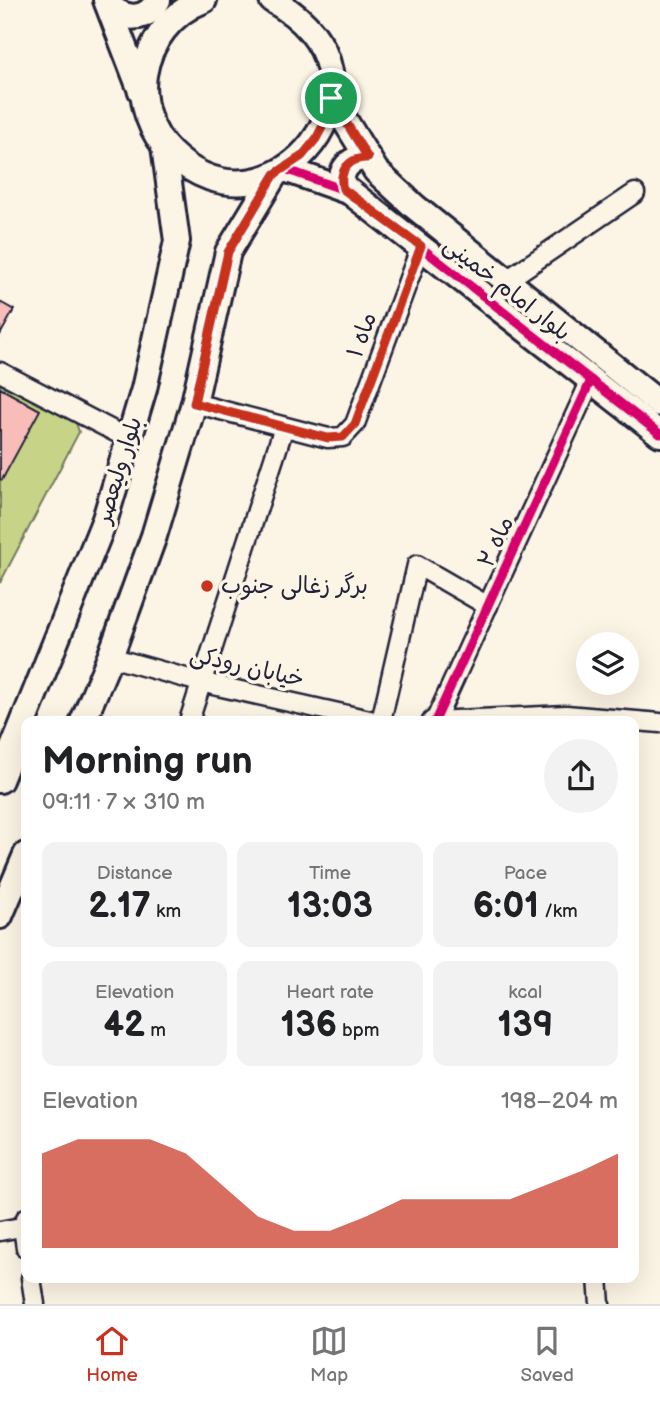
<!DOCTYPE html>
<html lang="en">
<head>
<meta charset="utf-8">
<style>
  :root { --surface:#fff; --page:#f2f2f2; --text:#202124; --muted:#757577; --line:#e0e0e0; --accent:#c8321e }
  body { margin:0; font-family:"Balsamiq Sans","Playpen Sans Arabic",sans-serif; background:var(--page); color:var(--text); height:100vh; display:flex; flex-direction:column; font-size:26px; white-space:nowrap }
  * { box-sizing:border-box; margin:0 }
  p { font-size:23px; color:var(--muted) }
  .icon { flex:none; width:38px; height:38px; fill:none; stroke:currentColor; stroke-width:2; stroke-linecap:round; stroke-linejoin:round }
  .map { position:relative; flex:1; overflow:hidden }
  .side { position:absolute; left:21px; top:716px; width:618px; height:567px; display:flex; flex-direction:column; background:var(--surface); border-radius:14px; box-shadow:0 7px 28px #0002 }
  .side>* { flex:none }
  .buttons { position:absolute; left:576px; top:632px; display:grid; gap:14px }
  .buttons a { display:grid; place-items:center; width:63px; height:63px; border-radius:50%; background:var(--surface); box-shadow:0 7px 28px #0002; font-size:35px }
  .pin { position:absolute; display:grid; place-items:center; width:60px; height:60px; color:#fff; margin:-30px; border:4px solid #fff; border-radius:50%; box-shadow:0 2px 7px #0007 }
  .round { display:grid; place-items:center; flex:none; width:74px; height:74px; border-radius:37px; background:var(--page) }
  .headline { display:flex; align-items:center; justify-content:space-between; height:119px; padding:0 21px }
  h1 { font-size:38px; font-weight:700; line-height:52px }
  .stats { display:grid; grid-template-columns:repeat(3,1fr); gap:10px; height:119px; padding:7px 21px }
  .stats div { display:grid; align-content:center; border-radius:14px; background:var(--page); text-align:center }
  .stats b { font-size:35px; font-weight:700 }
  .stats small { font-size:19px; font-weight:400 }
  .stats p { font-size:19px }
  .chart { height:196px; padding:14px 21px }
  .chart p { display:flex; justify-content:space-between }
  .chart svg { width:100%; height:126px; margin-top:7px; fill:var(--accent); opacity:.7 }
  .dock { display:flex; justify-content:space-around; align-items:center; height:98px; border-top:2px solid var(--line); background:var(--surface); font-size:19px; color:var(--muted) }
  .dock a { display:grid; justify-items:center; gap:4px }
  .dock .selected { color:var(--accent) }
  .map>svg:first-child { display:block }
</style>
</head>
<body>
<div class="map">
<svg width="660" height="1304" viewBox="0 0 660 1304">
  <rect width="100%" height="100%" fill="#fcf5e5"/>
  <filter id="ink" filterUnits="userSpaceOnUse"><feTurbulence type="fractalNoise" baseFrequency=".0143" numOctaves="2"/><feDisplacementMap in="SourceGraphic" scale="14" xChannelSelector="R" yChannelSelector="G"/><feConvolveMatrix kernelMatrix="1 2 1 2 8 2 1 2 1" color-interpolation-filters="sRGB"/></filter>
  <g filter="url(#ink)">
    <path fill="#c7d487" stroke="#747b61" stroke-width="2" d="M0 379 75 420 79 432 0 583Z"/>
    <g fill="#f9bdb9" stroke="#22223b" stroke-width="2">
      <path d="M0 302 14 310 0 335Z"/>
      <path d="M0 388 40 410 2 480 0 479Z"/>
    </g>
    <g fill="none" stroke-linecap="round" stroke-linejoin="round">
      <defs>
        <g id="street">
          <path d="M507 280 635 193"/>
          <path d="M0 372 129 439"/>
          <path d="M194 403 328 438 343 437 355 424 421 246"/>
          <path d="M110 657 200 682 374 721"/>
          <path d="M189 721 284 427"/>
          <path d="M381 721 417 565 488 606"/>
          <path d="M432 721 566 715 660 723"/>
          <path d="M435 721 591 380"/>
          <path d="M26 1218 23 1227 26 1248"/>
          <path d="M0 1231 26 1226"/>
          <path d="M31 1278 35 1304"/>
          <path d="M598 1278 600 1304"/>
        </g>
        <g id="secondary">
          <path d="M106 0 141 91"/>
          <path d="M204 0C172 12 149 42 144 75 140 103 151 134 171 153 272 251 413 79 272 0"/>
          <path d="M108 4C123 21 147 22 158 0"/>
          <path d="M331 98 376 171 415 207 660 404"/>
          <path d="M285 169 350 192 660 434"/>
          <path d="M343 189C338 171 349 157 368 158"/>
          <path d="M83 721 110 657 154 536 194 403 228 252 275 174"/>
          <path d="M0 780 105 519 144 389 177 241 164 146"/>
          <path d="M0 916 26 855"/>
        </g>
      </defs>
      <use href="#street" stroke="#22223b" stroke-width="23"/>
      <use href="#secondary" stroke="#22223b" stroke-width="30"/>
      <use href="#street" stroke="#fcf5e5" stroke-width="18"/>
      <use href="#secondary" stroke="#fcf5e5" stroke-width="24"/>
      <defs>
        <g id="cycleway">
          <path d="M285 169 350 192 660 434"/>
          <path d="M194 403 328 438 343 437 355 424 421 246"/>
          <path d="M435 721 591 380"/>
        </g>
      </defs>
      <use href="#cycleway" stroke="#fcf5e5" stroke-width="13"/>
      <use href="#cycleway" stroke="#d6006c" stroke-width="9"/>
    </g>
  </g>
  <g fill="none" stroke-linecap="round" stroke-linejoin="round" filter="url(#ink)">
    <defs>
      <path id="route" d="M331 98 368 158C349 157 338 171 343 189L421 246 355 424 343 437 328 438 194 403 228 252 275 174 302 156 316 139 326 120Z"/>
    </defs>
    <use href="#route" stroke="#fff" stroke-width="14"/>
    <use href="#route" stroke="#c8321e" stroke-width="9"/>
  </g>
  <circle fill="#c8321e" stroke="#fcf5e5" stroke-width="2.5" cx="207" cy="586" r="7"/>
  <g text-anchor="middle" dominant-baseline="central" stroke-width="7" stroke-linejoin="round" paint-order="stroke">
    <g font-size="23" fill="#22223b" stroke="#fcf5e5">
      <text transform="translate(507 289) rotate(38)">بلوار امام خمینی</text>
      <text transform="translate(362 335) rotate(-70)">ماه ۱</text>
      <text transform="translate(119 470) rotate(-73)">بلوار ولیعصر</text>
      <text transform="translate(496 542) rotate(-65)">ماه ۲</text>
      <text transform="translate(247 667) rotate(13)">خیابان رودکی</text>
    </g>
    <g font-size="23" fill="#22223b" stroke="#fcf5e5" text-anchor="start">
      <text x="221" y="586">برگر زغالی جنوب</text>
    </g>
  </g>
</svg>
<div class="buttons">
<a><svg class="icon" aria-label="layers" viewBox="0 0 24 24"><path d="M12 4l9 5-9 5-9-5zM3 14l9 5 9-5"/></svg></a>
</div>
<div class="pin" style="left:331px;top:98px;background:#1e9e55"><svg class="icon" aria-label="arrive" viewBox="0 0 24 24"><path d="M6 21V4h12l-3 4 3 4H6"/></svg></div>
<section class="side">
<div class="headline"><div><h1>Morning run</h1><p>09:11 · 7 × 310 m</p></div><a class="round"><svg class="icon" aria-label="share" viewBox="0 0 24 24"><path d="M12 15V3M7 8l5-5 5 5M5 13v7h14v-7"/></svg></a></div>
<div class="stats">
<div><p>Distance</p><b>2.17<small> km</small></b></div>
<div><p>Time</p><b>13:03</b></div>
<div><p>Pace</p><b>6:01<small> /km</small></b></div>
</div>
<div class="stats">
<div><p>Elevation</p><b>42<small> m</small></b></div>
<div><p>Heart rate</p><b>136<small> bpm</small></b></div>
<div><p>kcal</p><b>139</b></div>
</div>
<div class="chart"><p><span>Elevation</span>198–204 m</p>
<svg viewBox="0 0 160 44" preserveAspectRatio="none"><path d="M0 44V11L10 6L20 6L30 6L40 11L50 22L60 33L70 38L80 38L90 33L100 27L110 27L120 27L130 27L140 22L150 17L160 11V44z"/></svg>
</div>
</section>
</div>
<nav class="dock">
<a class="selected"><svg class="icon" aria-label="home" viewBox="0 0 24 24"><path d="M3 11l9-7 9 7M6 9v11h12V9"/></svg>Home</a>
<a><svg class="icon" aria-label="map" viewBox="0 0 24 24"><path d="M3 6l6-2 6 2 6-2v14l-6 2-6-2-6 2zM9 4v14M15 6v14"/></svg>Map</a>
<a><svg class="icon" aria-label="saved" viewBox="0 0 24 24"><path d="M7 4h10v16l-5-4-5 4z"/></svg>Saved</a>
</nav>
</body>
</html>
